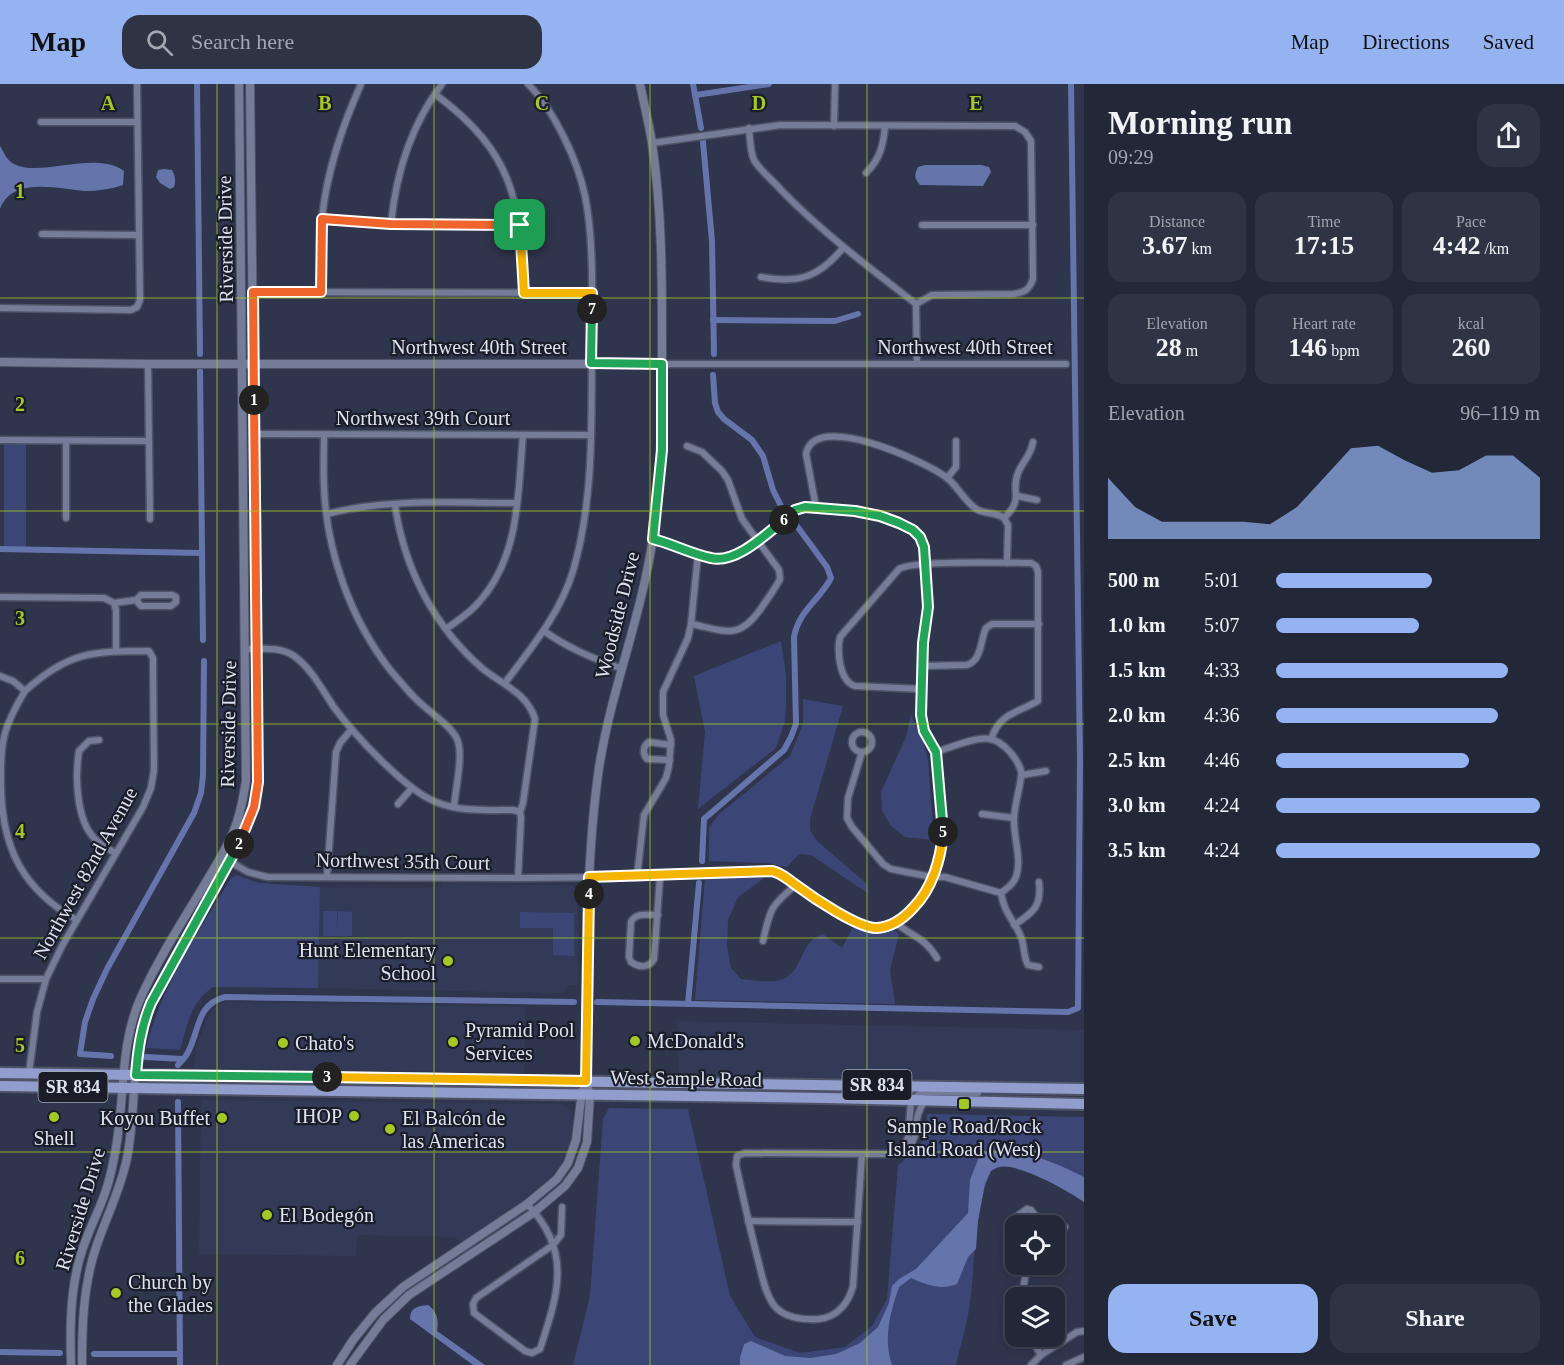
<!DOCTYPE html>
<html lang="en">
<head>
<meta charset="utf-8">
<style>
  :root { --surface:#232839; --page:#2f3444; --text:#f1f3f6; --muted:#a3a6ae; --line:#404453; --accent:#95b2f1 }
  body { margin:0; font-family:"Times New Roman",serif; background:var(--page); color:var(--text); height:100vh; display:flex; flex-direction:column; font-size:22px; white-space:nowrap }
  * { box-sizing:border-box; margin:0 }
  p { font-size:20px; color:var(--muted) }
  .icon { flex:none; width:33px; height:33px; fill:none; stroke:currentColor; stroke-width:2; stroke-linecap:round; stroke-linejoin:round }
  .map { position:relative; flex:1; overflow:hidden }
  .details { display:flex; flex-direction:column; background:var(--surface); width:480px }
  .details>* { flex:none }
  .tools { position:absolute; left:1005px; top:1131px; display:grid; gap:12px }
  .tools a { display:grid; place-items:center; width:60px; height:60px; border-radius:12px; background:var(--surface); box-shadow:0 3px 9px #0003,0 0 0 2px var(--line); font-size:30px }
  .pin { position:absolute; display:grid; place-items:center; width:51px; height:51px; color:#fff; margin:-26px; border-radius:12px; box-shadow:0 3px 9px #0006 }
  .km { position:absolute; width:30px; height:30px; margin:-15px; border-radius:50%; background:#222; color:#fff; font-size:16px; line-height:30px; text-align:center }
  .round { display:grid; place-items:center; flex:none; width:63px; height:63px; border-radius:18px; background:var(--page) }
  .headline { display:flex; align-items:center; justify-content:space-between; height:102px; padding:0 24px }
  h1 { font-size:33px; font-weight:600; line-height:45px }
  .figures { display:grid; grid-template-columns:repeat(3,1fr); gap:9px; height:102px; padding:6px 24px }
  .figures div { display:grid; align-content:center; border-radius:15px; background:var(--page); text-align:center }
  .figures b { font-size:26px; font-weight:600 }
  .figures small { font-size:16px; font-weight:400 }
  .figures p { font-size:16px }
  .chart { height:168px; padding:12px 24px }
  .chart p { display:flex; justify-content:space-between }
  .chart svg { width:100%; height:108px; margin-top:6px; fill:var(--accent); opacity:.7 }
  .primary-button { display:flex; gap:12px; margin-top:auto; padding:12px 24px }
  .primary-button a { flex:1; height:69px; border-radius:18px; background:var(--accent); color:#111; font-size:24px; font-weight:600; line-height:69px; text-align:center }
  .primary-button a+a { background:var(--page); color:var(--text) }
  ul { padding:0 24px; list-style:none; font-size:20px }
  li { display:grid; grid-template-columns:96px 72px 1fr; align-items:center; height:45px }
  li i { height:15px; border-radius:8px; background:var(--accent) }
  header { display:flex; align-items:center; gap:36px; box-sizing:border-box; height:84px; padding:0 30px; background:var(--accent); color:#111 }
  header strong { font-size:28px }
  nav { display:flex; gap:33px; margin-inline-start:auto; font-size:21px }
  .search { width:420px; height:54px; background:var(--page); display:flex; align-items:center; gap:15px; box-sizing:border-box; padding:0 21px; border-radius:18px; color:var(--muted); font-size:22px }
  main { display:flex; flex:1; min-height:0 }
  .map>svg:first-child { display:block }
</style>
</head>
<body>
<header>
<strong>Map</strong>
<div class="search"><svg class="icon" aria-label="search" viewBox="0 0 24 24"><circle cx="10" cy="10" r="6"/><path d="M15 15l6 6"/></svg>Search here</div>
<nav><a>Map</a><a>Directions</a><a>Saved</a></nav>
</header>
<main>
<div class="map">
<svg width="1084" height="1281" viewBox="0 0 1084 1281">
  <rect width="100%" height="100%" fill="#2f354c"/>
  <g fill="#333a58">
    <path d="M442 800 571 801 578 806V901H566L565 909H542L318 904 320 803 425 804 440 803Z"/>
    <path d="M228 918 525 923 524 989 194 984 196 966 206 937 213 925 219 920Z"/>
    <path d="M677 937 1084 946V998L679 992Z"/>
    <path d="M201 1016 562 1020 569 1024 573 1031V1044L569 1062 562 1079 553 1090 531 1110 463 1157 451 1153 357 1151 356 1172 199 1170Z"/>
  </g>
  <g fill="#3c4676">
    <path d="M4 359 26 360V464H4Z"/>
    <path d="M781 557 786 591V622L785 637 776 664 698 725 705 648 694 592Z"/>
    <path d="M803 615 843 622 810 735V746L817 757 867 800 869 810 811 771 799 770 787 783 767 779 709 777V744L718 731 790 672 803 640Z"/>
    <path d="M911 631 924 660 928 676 934 756 905 753 890 741 882 726 881 708 906 653Z"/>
    <path d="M236 791 259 799 320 803 318 904 213 903C189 920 188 940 180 966L146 964C161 903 198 848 231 794Z"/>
    <path d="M767 792 738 813 728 836 727 862 731 884 741 895C753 896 769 899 780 896 804 890 799 856 823 850L842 864 853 843C867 849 879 848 893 845L899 850 890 886 895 920 695 916 705 794Z"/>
    <path d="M323 827H337V850L338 827 352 828V852H323Z"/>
    <path d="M520 828 574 829V872L553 871V844H520Z"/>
    <path d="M609 1024 688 1025 730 1212 755 1253 800 1269 845 1263 872 1242 887 1215 898 1082 924 1055 927 1030 1084 1033V1118C1069 1107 1018 1079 1000 1083 997 1084 994 1086 991 1087 972 1130 976 1180 969 1226 966 1244 960 1263 956 1281H573L590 1212 603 1035Z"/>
  </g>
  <g fill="#6674ac">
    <path d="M0 62C4 68 7 77 14 80 41 94 95 66 124 87L123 101C111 105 98 107 85 107 59 105 12 92 0 125Z"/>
    <path d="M925 81H981L989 83 991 88 983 102 920 101C914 94 914 91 918 83Z"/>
    <path d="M164 85 172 86C175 92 176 96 174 103L170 105 160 99 156 93 158 86Z"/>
    <path d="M989 1066C1023 1065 1054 1078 1084 1093V1118C1069 1107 1019 1079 1000 1083 997 1083 994 1085 991 1087L985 1100 978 1137 976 1165 968 1173 957 1200C941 1207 925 1200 911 1194L899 1203C890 1229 883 1255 892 1281H740V1274L744 1260 751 1257 785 1272 810 1274 836 1270 860 1259 878 1243 889 1219 892 1202 899 1195 916 1185 968 1129 970 1096 979 1073Z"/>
    <path d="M428 1221C437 1227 439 1236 437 1247L485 1281H473L410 1235C410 1224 417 1222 428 1221Z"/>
  </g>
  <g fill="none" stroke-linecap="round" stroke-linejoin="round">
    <g stroke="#6674ac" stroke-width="6">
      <path d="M197 0 200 270"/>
      <path d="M693 0 701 44"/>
      <path d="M696 11 769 0"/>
      <path d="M703 58 712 157 714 270"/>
      <path d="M713 236 835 237 858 230"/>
      <path d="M200 287 203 556"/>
      <path d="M713 291 715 319 718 328 724 335 752 356 763 372 773 406 782 424"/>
      <path d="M0 465 201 469"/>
      <path d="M702 777 704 735 784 666 791 653 796 640 794 553C799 526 819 517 831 494L827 483 794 438"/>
      <path d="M597 918 1068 928 1078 924 1080 677 1071 0"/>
      <path d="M688 920 699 799"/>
      <path d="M111 972 80 970 85 938 93 915 107 885 194 729 201 709 203 692 204 577"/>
      <path d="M146 973 183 975"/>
      <path d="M178 981C181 977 185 974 187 970 200 948 195 921 225 913L574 918"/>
      <path d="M178 1018 180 1281"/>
      <path d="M0 1268 60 1269"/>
      <path d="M94 1270H180"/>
    </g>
    <defs>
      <g id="minor">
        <path d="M435 10C514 69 520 115 524 209"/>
        <path d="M41 38H137"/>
        <path d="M834 42 835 0"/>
        <path d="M749 44C750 54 750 67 754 76 760 87 774 97 782 107 823 149 870 184 916 220"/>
        <path d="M652 59 781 41 1015 42 1025 48 1031 57 1033 195C1029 206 1025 208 1014 210L932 211 916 220"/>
        <path d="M866 89C880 75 883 62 885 43"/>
        <path d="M322 135 391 140 520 141"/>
        <path d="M391 140C396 89 411 41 442 0"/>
        <path d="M922 141H1033"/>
        <path d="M42 150 138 151"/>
        <path d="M761 193C799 200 819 193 843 164"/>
        <path d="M253 208 592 209"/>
        <path d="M321 208C321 183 320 158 322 134 327 86 342 43 361 0"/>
        <path d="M916 220 917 280"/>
        <path d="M0 224 131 226 137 223 140 216 137 0"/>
        <path d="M148 280 150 435"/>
        <path d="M662 280H1066"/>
        <path d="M254 350 591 351"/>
        <path d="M324 351C324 367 323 384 324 401 326 466 350 535 391 587 399 596 407 606 415 614 426 626 451 641 457 655 464 670 455 707 454 723"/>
        <path d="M0 356 149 357"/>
        <path d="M66 357V434"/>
        <path d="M687 362 702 368 722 387 728 396 742 435 779 486 780 495C775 505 768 514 762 523 739 557 726 547 691 540"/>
        <path d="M947 394 956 383V357"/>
        <path d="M1017 412 1037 416"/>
        <path d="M395 421C404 484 434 543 483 585 503 601 527 609 535 635L523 719 520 728 521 734 518 794"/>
        <path d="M816 423 806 370C814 326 924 377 946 393 958 402 965 419 978 426 986 430 996 428 1004 434"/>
        <path d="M327 430C387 414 455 419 517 419"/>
        <path d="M1007 479 1008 441 1004 434C1025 414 1010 408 1018 389 1023 376 1030 374 1033 358"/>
        <path d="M0 513 104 514 114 519 116 526V567"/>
        <path d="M114 519 136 516 141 511H172L176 513V518L171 522H141L136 516"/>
        <path d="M446 545C457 537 470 529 479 518 520 473 518 408 523 351"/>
        <path d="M544 547C568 564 592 574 620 584"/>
        <path d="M245 565C260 565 280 562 294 572 311 584 322 605 333 622 353 649 405 706 436 718 460 728 487 726 513 726L520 728"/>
        <path d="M923 582 967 581C982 576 980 557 986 544L992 540H1039"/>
        <path d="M0 592 13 597 25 607C68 568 92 567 149 567L153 574 154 686 151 704 143 723 62 862 46 895 37 928 29 989"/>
        <path d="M505 599C531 564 560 530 573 487 595 413 591 334 592 257 592 213 594 155 585 112 578 77 554 26 528 0"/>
        <path d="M921 605 855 602C839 597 837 567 840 553L899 485C912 476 1009 479 1031 479L1036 482 1038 488V617C1017 629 1000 629 991 655"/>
        <path d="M25 607C2 645 0 660 1 703 2 764 23 806 77 836"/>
        <circle cx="862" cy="658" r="10"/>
        <path d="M99 656 89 657 79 667C75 693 76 736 95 755 101 761 109 765 115 769"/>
        <path d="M862 668 848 714 847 734 852 743 883 780 891 785 932 793H945L1001 809C1007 804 1013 801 1016 793 1022 776 1014 755 1014 737 1013 724 1023 695 1021 687 1018 675 1003 657 990 655 977 652 949 664 936 668"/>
        <path d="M670 676 647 675C642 669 643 662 649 658L671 661"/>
        <path d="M1022 691 1046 687"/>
        <path d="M398 720 412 704"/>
        <path d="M982 730 1014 734"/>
        <path d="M227 776 248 788 267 793 518 794 637 793 706 788 772 787C782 789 787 795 795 801 811 812 860 846 879 844 922 838 942 782 944 745 944 731 940 717 939 704 938 693 939 678 936 668 931 654 922 645 921 630 918 596 925 560 927 526 928 512 926 498 925 485 924 474 926 463 920 454 905 430 820 417 795 426 775 443 739 480 711 474 691 470 673 460 653 455"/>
        <path d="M327 792 336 668 340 659 351 646"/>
        <path d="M637 793 644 731 666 694 669 682 671 656 663 631V608L688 554 691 540 698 470"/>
        <path d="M1001 809C1004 829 1014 836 1021 853 1025 862 1023 873 1028 881L1039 883"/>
        <path d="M658 831C648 831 636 828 631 838L629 873 631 878C639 884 649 884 654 875L660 792"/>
        <path d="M896 839C914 854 923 852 937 874"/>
        <path d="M1014 841C1033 829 1042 822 1039 798"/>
        <path d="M763 857C770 826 770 822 796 801"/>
        <path d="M0 895H46"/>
        <path d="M901 1067 908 1054 911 1016 923 1008 978 1009"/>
        <path d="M862 1071 853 1202C849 1218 838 1233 819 1235 803 1236 783 1234 773 1220 764 1207 762 1190 758 1176 750 1144 743 1113 736 1081L737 1072 745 1069 895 1070C929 1055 907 1040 925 1017"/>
        <path d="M527 1120C573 1167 558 1210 540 1265L532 1269 525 1267 474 1229 473 1220 476 1214 553 1161 561 1151 562 1123"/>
        <path d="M748 1137 858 1138"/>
        <path d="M1016 1151 1008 1143 1009 1138 1027 1125 1031 1126 1039 1136 1037 1142"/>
        <path d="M1054 1151 1065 1143"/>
        <path d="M1022 1214 1027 1180"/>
        <path d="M1029 1252 1041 1271 1077 1248 1084 1247"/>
        <path d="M1031 1281 1041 1271"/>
        <path d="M1066 1281 1084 1273"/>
      </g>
      <g id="tertiary">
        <path d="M0 278 148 280H662"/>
        <path d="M71 1281C70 1246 70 1211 79 1177 85 1153 97 1132 105 1109 109 1098 112 1085 114 1074 126 1020 118 964 141 913 159 873 184 835 206 798 216 781 227 764 234 746 241 730 243 714 246 697L239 0"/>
        <path d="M82 1281C82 1244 83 1209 93 1173 103 1139 120 1109 127 1074 137 1024 130 968 150 922 182 845 243 782 258 698L250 0"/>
        <path d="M337 1281 353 1256 375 1229 403 1203 527 1120 557 1095 568 1079 576 1056 582 1007"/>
        <path d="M350 1281 383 1236 409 1211 533 1129 565 1102 578 1084 587 1058 590 1011 586 997C588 893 584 788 599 684 611 606 642 531 653 453 661 396 662 339 662 281 662 207 663 133 652 59 649 40 644 20 640 0"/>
      </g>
      <g id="primary">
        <path d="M0 989 1084 1005"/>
        <path d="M0 1002 826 1014 1084 1020"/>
      </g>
    </defs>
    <use href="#minor" stroke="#4e5367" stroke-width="9"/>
    <use href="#tertiary" stroke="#4e5367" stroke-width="10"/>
    <use href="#primary" stroke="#4e5367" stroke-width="14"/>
    <use href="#minor" stroke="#757c97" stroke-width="6"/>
    <use href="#tertiary" stroke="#757c97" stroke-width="8"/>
    <use href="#primary" stroke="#919ecd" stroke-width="10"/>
  </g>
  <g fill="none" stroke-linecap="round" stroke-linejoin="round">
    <defs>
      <path id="split-1" d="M254 316 253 208H321L322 135 391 140 520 141"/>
      <path id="split-2" d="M239 760 254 723 258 698 254 316"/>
      <path id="split-3" d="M239 760 151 919C141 943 138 965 136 991L327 993"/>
      <path id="split-4" d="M327 993 586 997 589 810"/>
      <path id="split-5" d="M589 810V793L772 787C782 789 787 795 796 801 812 813 859 845 877 844 892 843 903 835 913 824 932 805 941 775 943 748"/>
      <path id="split-6" d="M784 436 795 426 805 423 855 427 880 432 899 439 913 446 920 453 924 463 928 523 923 559 921 631 924 647 936 668 943 748"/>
      <path id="split-7" d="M592 225 591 279 662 280V366L653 455C673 460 691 470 711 474 736 480 766 450 784 436"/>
      <path id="split-8" d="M520 141 524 209H592V225"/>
    </defs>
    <use href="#split-1" stroke="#fff" stroke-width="12"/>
    <use href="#split-2" stroke="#fff" stroke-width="12"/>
    <use href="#split-3" stroke="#fff" stroke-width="12"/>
    <use href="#split-4" stroke="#fff" stroke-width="12"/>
    <use href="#split-5" stroke="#fff" stroke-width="12"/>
    <use href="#split-6" stroke="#fff" stroke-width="12"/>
    <use href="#split-7" stroke="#fff" stroke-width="12"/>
    <use href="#split-8" stroke="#fff" stroke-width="12"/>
    <use href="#split-1" stroke="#f0652b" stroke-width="8"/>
    <use href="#split-2" stroke="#f0652b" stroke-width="8"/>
    <use href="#split-3" stroke="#22a559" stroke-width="8"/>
    <use href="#split-4" stroke="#f5b400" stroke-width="8"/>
    <use href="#split-5" stroke="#f5b400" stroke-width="8"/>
    <use href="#split-6" stroke="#22a559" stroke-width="8"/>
    <use href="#split-7" stroke="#22a559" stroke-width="8"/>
    <use href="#split-8" stroke="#f5b400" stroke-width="8"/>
  </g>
  <path fill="none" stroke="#a3c927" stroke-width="1.5" stroke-opacity="0.55" d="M217 0V1281M434 0V1281M650 0V1281M867 0V1281M0 214H1084M0 427H1084M0 640H1084M0 854H1084M0 1068H1084"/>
  <g fill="#a3c927" stroke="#1a1d28" stroke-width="2">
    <circle cx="448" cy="877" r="6"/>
    <circle cx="635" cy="957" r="6"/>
    <circle cx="453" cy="958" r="6"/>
    <circle cx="283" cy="959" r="6"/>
    <rect x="958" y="1014" width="12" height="12" rx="3"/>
    <circle cx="354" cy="1032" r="6"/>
    <circle cx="54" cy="1033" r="6"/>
    <circle cx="222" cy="1034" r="6"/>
    <circle cx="390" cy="1045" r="6"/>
    <circle cx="267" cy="1131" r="6"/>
    <circle cx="116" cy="1209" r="6"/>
  </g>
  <g text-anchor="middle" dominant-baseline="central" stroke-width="4.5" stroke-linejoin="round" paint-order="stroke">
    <g fill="#1a1d28" stroke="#a2a7b5" stroke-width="1.5">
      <rect x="842.5" y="986" width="69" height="30" rx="4.5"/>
      <rect x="38.5" y="988" width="69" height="30" rx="4.5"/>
    </g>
    <g font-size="18" font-weight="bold" fill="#dde2f1">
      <text x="877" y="1001">SR 834</text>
      <text x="73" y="1003">SR 834</text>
    </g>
    <g font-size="20" fill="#dde2f1" stroke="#1a1d28">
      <text transform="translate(225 155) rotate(-91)">Riverside Drive</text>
      <text x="479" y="263">Northwest 40th Street</text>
      <text x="965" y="263">Northwest 40th Street</text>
      <text x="423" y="334">Northwest 39th Court</text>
      <text transform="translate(617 531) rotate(-76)">Woodside Drive</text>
      <text transform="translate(228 640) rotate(-89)">Riverside Drive</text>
      <text transform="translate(403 777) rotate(1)">Northwest 35th Court</text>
      <text transform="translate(85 789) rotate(-61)">Northwest 82nd Avenue</text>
      <text transform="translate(686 994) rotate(1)">West Sample Road</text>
      <text transform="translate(80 1125) rotate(-73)">Riverside Drive</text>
    </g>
    <g font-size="20" fill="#dde2f1" stroke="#1a1d28" text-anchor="start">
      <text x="436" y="866" text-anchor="end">Hunt Elementary<tspan x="436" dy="23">School</tspan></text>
      <text x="465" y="946">Pyramid Pool<tspan x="465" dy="23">Services</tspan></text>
      <text x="647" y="957">McDonald's</text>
      <text x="295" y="959">Chato's</text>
      <text x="342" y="1032" text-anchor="end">IHOP</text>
      <text x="210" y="1034" text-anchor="end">Koyou Buffet</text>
      <text x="402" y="1034">El Balcón de<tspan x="402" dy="23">las Americas</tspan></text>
      <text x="964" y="1042" text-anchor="middle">Sample Road/Rock<tspan x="964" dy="23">Island Road (West)</tspan></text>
      <text x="54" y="1054" text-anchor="middle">Shell</text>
      <text x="279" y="1131">El Bodegón</text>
      <text x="128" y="1198">Church by<tspan x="128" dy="23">the Glades</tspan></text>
    </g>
  </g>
  <g font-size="20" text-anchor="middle" font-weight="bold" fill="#a3c927" stroke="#1a1d28" stroke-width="4.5" stroke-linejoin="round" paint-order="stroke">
    <text x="108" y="26">A</text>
    <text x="325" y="26">B</text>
    <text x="542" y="26">C</text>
    <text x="759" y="26">D</text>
    <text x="976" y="26">E</text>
    <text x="20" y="114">1</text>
    <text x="20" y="327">2</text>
    <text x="20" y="541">3</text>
    <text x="20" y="754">4</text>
    <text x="20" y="968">5</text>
    <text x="20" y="1181">6</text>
  </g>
</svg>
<div class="tools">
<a><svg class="icon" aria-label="locate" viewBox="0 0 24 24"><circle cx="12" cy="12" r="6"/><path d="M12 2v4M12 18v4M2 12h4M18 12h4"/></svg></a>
<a><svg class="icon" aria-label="layers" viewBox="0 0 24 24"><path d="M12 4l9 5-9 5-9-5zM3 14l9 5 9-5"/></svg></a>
</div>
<div class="pin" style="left:520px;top:141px;background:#1e9e55"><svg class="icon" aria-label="arrive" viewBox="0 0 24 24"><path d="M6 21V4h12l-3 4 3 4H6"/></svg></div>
<b class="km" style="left:254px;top:316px">1</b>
<b class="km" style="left:239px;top:760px">2</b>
<b class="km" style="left:327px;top:993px">3</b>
<b class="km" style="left:589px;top:810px">4</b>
<b class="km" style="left:943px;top:748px">5</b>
<b class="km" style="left:784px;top:436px">6</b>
<b class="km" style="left:592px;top:225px">7</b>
</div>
<section class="details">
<div class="headline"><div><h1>Morning run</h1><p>09:29</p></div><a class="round"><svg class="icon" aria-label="share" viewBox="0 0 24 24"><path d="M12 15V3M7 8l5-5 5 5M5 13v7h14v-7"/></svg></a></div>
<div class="figures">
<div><p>Distance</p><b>3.67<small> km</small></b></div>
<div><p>Time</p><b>17:15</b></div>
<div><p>Pace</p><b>4:42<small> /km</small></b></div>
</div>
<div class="figures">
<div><p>Elevation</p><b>28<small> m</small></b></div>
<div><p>Heart rate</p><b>146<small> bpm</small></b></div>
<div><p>kcal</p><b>260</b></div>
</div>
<div class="chart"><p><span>Elevation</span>96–119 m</p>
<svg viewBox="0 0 160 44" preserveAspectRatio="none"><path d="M0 44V19L10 31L20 37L30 37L40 37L50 37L60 38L70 31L80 19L90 7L100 6L110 12L120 17L130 16L140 10L150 10L160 19V44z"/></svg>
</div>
<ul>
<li><b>500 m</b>5:01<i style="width:59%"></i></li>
<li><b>1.0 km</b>5:07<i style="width:54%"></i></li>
<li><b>1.5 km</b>4:33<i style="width:88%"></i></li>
<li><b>2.0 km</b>4:36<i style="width:84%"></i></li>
<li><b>2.5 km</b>4:46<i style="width:73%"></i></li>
<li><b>3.0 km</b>4:24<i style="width:100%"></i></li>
<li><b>3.5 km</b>4:24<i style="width:100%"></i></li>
</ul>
<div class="primary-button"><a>Save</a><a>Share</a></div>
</section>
</main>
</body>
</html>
